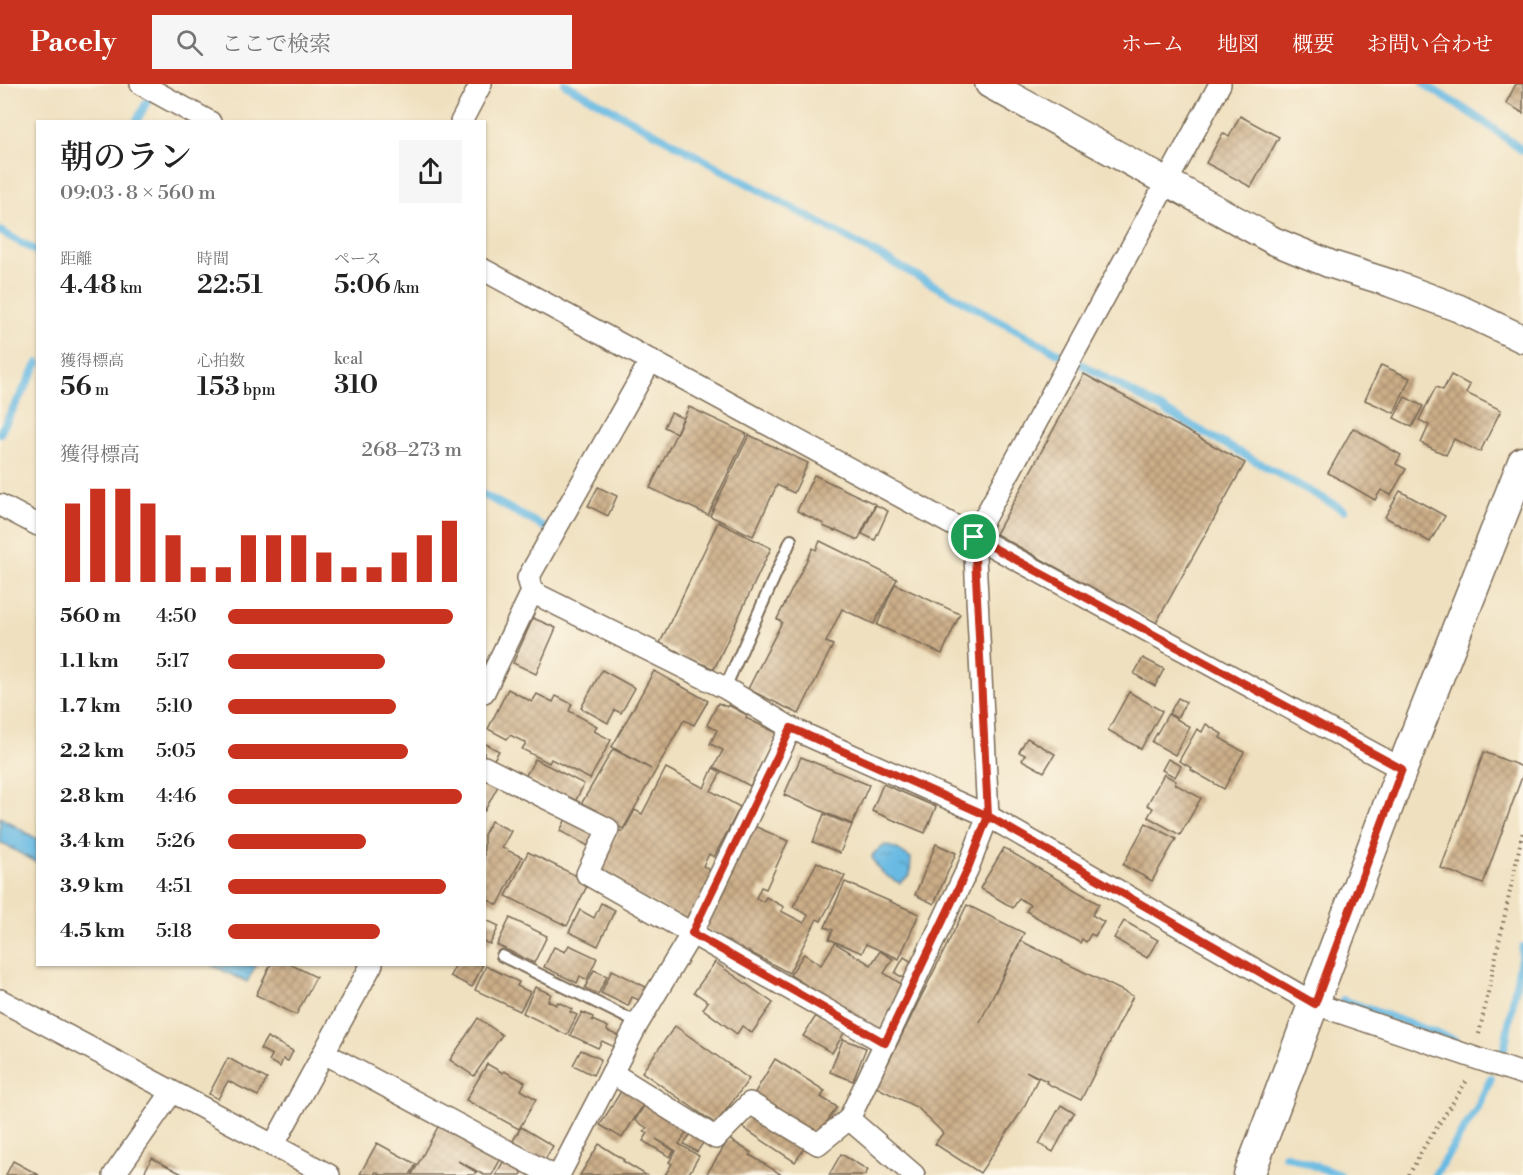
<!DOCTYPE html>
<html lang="ja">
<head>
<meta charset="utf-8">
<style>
  :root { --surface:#fff; --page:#f6f6f6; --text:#222; --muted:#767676; --accent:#c8321e }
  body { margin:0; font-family:"Libre Bodoni","Noto Serif JP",serif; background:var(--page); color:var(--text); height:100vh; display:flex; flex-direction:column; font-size:22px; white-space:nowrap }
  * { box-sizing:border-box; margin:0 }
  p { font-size:20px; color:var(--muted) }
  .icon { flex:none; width:33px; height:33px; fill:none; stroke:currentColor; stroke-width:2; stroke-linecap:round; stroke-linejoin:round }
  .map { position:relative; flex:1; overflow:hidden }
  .drawer { position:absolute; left:36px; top:36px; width:450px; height:846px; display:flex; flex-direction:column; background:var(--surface); border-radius:0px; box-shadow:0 2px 4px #0004 }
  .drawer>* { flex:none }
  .pin { position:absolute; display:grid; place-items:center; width:51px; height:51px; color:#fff; margin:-26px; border:3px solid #fff; border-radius:50%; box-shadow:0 2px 6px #0007 }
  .round { display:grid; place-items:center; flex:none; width:63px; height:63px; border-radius:0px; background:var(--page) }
  .overview { display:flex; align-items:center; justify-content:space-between; height:102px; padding:0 24px }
  h1 { font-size:33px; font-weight:600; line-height:45px }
  .metrics { display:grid; grid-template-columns:repeat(3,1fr); gap:9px; height:102px; padding:6px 24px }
  .metrics div { display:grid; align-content:center }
  .metrics b { font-size:26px; font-weight:600 }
  .metrics small { font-size:16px; font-weight:400 }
  .metrics p { font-size:16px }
  .chart { height:168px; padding:12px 24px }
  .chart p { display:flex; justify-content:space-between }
  .chart svg { width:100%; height:108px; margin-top:6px; stroke:var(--accent); stroke-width:6 }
  ul { padding:0 24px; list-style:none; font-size:20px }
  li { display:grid; grid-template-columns:96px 72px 1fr; align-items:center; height:45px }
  li i { height:15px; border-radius:8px; background:var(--accent) }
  header { display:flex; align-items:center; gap:36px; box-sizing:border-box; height:84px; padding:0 30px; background:var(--accent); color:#fff }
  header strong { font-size:28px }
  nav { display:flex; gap:33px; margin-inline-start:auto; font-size:21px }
  .search { width:420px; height:54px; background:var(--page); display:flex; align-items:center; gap:15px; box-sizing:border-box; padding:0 21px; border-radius:0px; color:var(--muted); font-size:22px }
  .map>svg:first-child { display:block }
</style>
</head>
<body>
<header>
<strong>Pacely</strong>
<div class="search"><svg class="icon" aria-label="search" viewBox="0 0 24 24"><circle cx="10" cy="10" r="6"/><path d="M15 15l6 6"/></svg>ここで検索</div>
<nav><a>ホーム</a><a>地図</a><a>概要</a><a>お問い合わせ</a></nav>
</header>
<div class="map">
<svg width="1523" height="1091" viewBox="0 0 1523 1091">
  <defs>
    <pattern id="water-ripples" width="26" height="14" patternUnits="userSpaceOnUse" patternTransform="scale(1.5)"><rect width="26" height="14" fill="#68bae3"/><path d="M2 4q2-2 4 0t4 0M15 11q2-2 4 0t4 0" fill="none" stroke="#5797b7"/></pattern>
    <pattern id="building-cross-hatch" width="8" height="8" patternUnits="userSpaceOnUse" patternTransform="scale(1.5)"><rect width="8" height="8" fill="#ccae88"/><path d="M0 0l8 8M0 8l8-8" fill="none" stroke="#a78e6f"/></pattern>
  </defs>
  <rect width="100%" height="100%" fill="#fcf5e5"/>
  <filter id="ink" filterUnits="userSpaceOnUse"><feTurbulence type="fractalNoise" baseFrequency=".0167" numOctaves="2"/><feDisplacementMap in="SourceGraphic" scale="12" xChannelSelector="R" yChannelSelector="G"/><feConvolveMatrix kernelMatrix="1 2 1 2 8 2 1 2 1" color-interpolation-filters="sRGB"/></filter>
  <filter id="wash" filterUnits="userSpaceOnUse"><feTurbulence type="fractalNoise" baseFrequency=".008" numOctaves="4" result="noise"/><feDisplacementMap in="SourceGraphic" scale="24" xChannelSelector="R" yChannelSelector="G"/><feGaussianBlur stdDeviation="1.35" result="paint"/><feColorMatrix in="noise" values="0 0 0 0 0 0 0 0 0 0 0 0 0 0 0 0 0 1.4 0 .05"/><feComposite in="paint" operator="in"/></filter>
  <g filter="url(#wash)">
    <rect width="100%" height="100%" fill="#efe0bf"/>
    <g fill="url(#water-ripples)" stroke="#527280" stroke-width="1.5">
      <path d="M0 733 37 755V779L0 758Z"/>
      <path d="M885 761 897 765 911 774 910 791 900 799C888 794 876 786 872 772L875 768Z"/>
      <path d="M211 881H256L247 898Z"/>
    </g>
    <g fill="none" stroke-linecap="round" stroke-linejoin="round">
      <g stroke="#68bae3" stroke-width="8">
        <path d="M565 0 1060 270"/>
        <path d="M1424 0 1483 37 1523 67"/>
        <path d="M136 38 150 12"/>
        <path d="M0 147 38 168"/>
        <path d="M1077 278 1344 426"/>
        <path d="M0 349 38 279"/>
        <path d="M484 411 546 444"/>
        <path d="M1343 916 1455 956"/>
        <path d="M1500 973 1505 961 1523 863"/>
        <path d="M1285 1071 1340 1091"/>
        <path d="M1435 1091 1477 1025 1491 994"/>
      </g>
    </g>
    <g id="blocks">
      <g fill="url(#building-cross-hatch)">
        <path d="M1516 0H1523V29L1506 19Z"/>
        <path d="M1240 32 1279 53 1251 103 1206 79 1223 49 1229 53Z"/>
        <path d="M1381 281 1410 294 1394 329 1365 316Z"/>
        <path d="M1084 290 1245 379 1156 539 996 450Z"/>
        <path d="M1451 291 1470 301 1466 309 1501 326 1480 368 1454 355 1446 371 1421 359 1429 341 1419 336 1436 303 1443 306Z"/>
        <path d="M1405 313 1423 322 1412 343 1394 334Z"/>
        <path d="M689 323 747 350 708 431 650 404Z"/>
        <path d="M671 329 683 334 676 349 664 343Z"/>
        <path d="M1353 344 1401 371 1396 380 1406 385 1391 411 1381 406 1375 416 1328 389Z"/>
        <path d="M749 351 808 379 794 409 777 401 753 452 710 432Z"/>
        <path d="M814 391 875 420 858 456 836 446 835 447 823 442 824 440 797 427Z"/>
        <path d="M598 403 617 412 608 432 588 422Z"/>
        <path d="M1400 407 1445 432 1430 458 1385 433Z"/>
        <path d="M876 421 888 427 875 456 862 450Z"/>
        <path d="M718 438 771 464 714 585 692 575 691 578 677 571 679 568 660 559Z"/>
        <path d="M820 457 897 495 874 540 842 525 826 558 833 561 799 630 748 605 782 538 777 535 813 464 816 466Z"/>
        <path d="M895 500 960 530 942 570 877 541Z"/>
        <path d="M533 534 556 544 536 590 513 579Z"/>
        <path d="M1143 574 1164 585 1155 602 1134 590Z"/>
        <path d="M602 586 635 604 621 629 615 626 608 639 581 624Z"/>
        <path d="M654 587 708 617 694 641 684 636 623 745 580 722 613 665 651 685 612 663Z"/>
        <path d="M508 605 532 618 537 610 553 618 556 612 572 620 569 627 597 642 594 647 611 656 590 695 551 675 549 679 522 665 526 659 510 651 507 655 488 645Z"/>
        <path d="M1129 608 1162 627 1141 665 1108 646Z"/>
        <path d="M1178 614 1186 618 1177 634 1169 630Z"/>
        <path d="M718 619 727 623 728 621 747 631 746 634 777 649 750 702 714 683 723 666 710 660 717 646 707 641Z"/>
        <path d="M1168 630 1190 643 1175 671 1152 658Z"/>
        <path d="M1206 640 1222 650 1220 654 1244 668 1224 705 1191 686 1192 684 1179 677 1197 645 1202 648Z"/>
        <path d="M1027 654 1055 670 1044 688 1022 676 1025 671 1019 668Z"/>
        <path d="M484 659 499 667 493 677 484 673Z"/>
        <path d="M1484 668 1523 683V690L1483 800 1441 784Z"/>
        <path d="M801 673 869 701 852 740 784 711Z"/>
        <path d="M535 675 584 700 575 718 525 693Z"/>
        <path d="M1168 675 1181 682 1175 693 1162 686Z"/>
        <path d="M666 684 704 704 713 684 721 688 711 707 740 723 714 773 709 770 703 782 714 789 689 837 596 790 619 746 623 748 635 726 642 730Z"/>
        <path d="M1164 690 1176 697 1175 700 1201 714 1180 751 1148 733 1153 724 1147 721Z"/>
        <path d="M484 695 498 702 484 728Z"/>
        <path d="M883 700 936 723 925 749 872 727Z"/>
        <path d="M824 730 852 741 840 769 813 758Z"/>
        <path d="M568 731 602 749 594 765 560 747Z"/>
        <path d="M491 737 511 747 502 764 522 773 498 821 484 814V751Z"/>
        <path d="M1146 739 1176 755 1152 797 1123 781Z"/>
        <path d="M752 741 788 757 766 805 761 803 756 814 763 818 766 813 784 823 781 827 804 839 808 831 793 823 817 778 845 792 821 837 817 835 789 889 748 867 747 870 716 854 717 851 704 844Z"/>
        <path d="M936 760 956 769 934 820 915 811Z"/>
        <path d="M1004 764 1099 820 1092 831 1104 838 1095 852 1091 850 1086 858 1082 855 1080 859 1026 827 1030 821 1019 814 1013 824 980 804Z"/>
        <path d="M528 768 589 798 567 842 506 812Z"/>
        <path d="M845 798 919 830 899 875 866 860 862 869 829 855 833 846 825 843Z"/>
        <path d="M601 819 615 826 598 862 569 848 580 826 594 834Z"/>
        <path d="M967 821 1024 849 980 938 1021 857 1133 912 1081 1016 1046 999 1047 997 1026 987 1038 994 1023 1025 980 1089 935 1060 943 1049 918 1024 876 1003Z"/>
        <path d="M510 834 547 852 534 879 497 861Z"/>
        <path d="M484 835 499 842 490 860 484 858Z"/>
        <path d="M1124 837 1158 856 1147 874 1114 854Z"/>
        <path d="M835 859 871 881 880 867 893 875 884 889 906 903 879 947 790 891 804 870 821 881Z"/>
        <path d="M569 861 597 874 587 896 580 892 577 899 544 883 554 863 565 868Z"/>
        <path d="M904 873 915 880 905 895 895 889Z"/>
        <path d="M715 878 773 919 752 949 742 942 737 950 703 925 708 918 694 908Z"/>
        <path d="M271 880H290L316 893 296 931 256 911Z"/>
        <path d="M456 880H483L472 903 450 892Z"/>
        <path d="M486 882 519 898 517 902 530 908 520 927 475 906Z"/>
        <path d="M594 886 607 892 598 910 585 904Z"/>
        <path d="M612 886 646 903 639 916 632 913 628 922 601 909Z"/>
        <path d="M535 903 551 910 548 917 556 921 558 918 572 925 570 928 577 931 567 951 523 929Z"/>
        <path d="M582 928 593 933 592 936 608 943 607 947 619 952 614 963 602 957 598 964 570 951Z"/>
        <path d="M818 929 846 946 832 969 803 952Z"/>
        <path d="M478 934 502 951 474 992 450 976Z"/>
        <path d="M675 942 749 995 716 1040 642 988Z"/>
        <path d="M267 953 293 967 288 977 283 975 280 983 269 977 272 971 260 965Z"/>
        <path d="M843 955 866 964 853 997 830 988Z"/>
        <path d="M581 966 601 975 593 991 573 981Z"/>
        <path d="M228 974 267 995 258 1012 228 997 218 1015 209 1010Z"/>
        <path d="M775 975 825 1007 821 1013 837 1023 817 1053 751 1015Z"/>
        <path d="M487 980 503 989 504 987 525 998 521 1006 536 1015 519 1045 466 1016Z"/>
        <path d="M623 1004 645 1018 622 1054 600 1041Z"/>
        <path d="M646 1019 689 1045 679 1060 699 1072 688 1091H665L672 1080 669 1078 676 1067 656 1055 674 1067 670 1073 643 1057 648 1049 644 1047 647 1044 635 1036Z"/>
        <path d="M1061 1021 1074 1029 1053 1068 1039 1060Z"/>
        <path d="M754 1027 806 1062 795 1078 742 1043Z"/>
        <path d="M439 1041 501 1074 492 1091H484L458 1077 476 1088 474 1091H412Z"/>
        <path d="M521 1043 553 1062 543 1079 511 1060Z"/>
        <path d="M692 1048 705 1056 697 1068 684 1060Z"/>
        <path d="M729 1055 752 1069 750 1071 782 1091H706Z"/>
        <path d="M377 1059 416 1080 410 1091H381L376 1088 374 1091 360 1090Z"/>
        <path d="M599 1060 624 1076 623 1077 646 1091H580Z"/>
        <path d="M841 1070 868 1086 865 1091H829Z"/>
        <path d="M152 1074 184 1091H143Z"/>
        <path d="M504 1076 523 1087 521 1091H496Z"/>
        <path d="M13 1077 39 1091H6Z"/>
      </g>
    </g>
  </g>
  <g filter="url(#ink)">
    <use href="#blocks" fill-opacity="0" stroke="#7a6a56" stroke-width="1.5"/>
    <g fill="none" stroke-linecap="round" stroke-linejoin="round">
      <defs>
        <g id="service">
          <path d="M725 604 791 456"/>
          <path d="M502 872 638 939"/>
        </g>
        <g id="minor">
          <path d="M141 0 210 38"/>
          <path d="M461 38 481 0"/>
          <path d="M484 186 1402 685"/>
          <path d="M0 421 38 441"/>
          <path d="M532 508 528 494 651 276"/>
          <path d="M484 608 532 508 725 604 791 644 988 732 1315 920 1523 990"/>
          <path d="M484 683 608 745 587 790 885 959"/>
          <path d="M0 916 329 1091"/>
          <path d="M324 969 552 1091"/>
          <path d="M612 989 716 1054 750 1019 818 1060 849 1035"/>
          <path d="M273 1062 372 880"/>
          <path d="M114 1091 172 1008"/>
          <path d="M559 1091 638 939 692 849 791 644"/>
          <path d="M914 1091 849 1035 968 784 988 732 974 453 1220 0"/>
        </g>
        <path id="tertiary" d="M989 0 1274 157 1330 180 1390 199 1458 224 1523 255"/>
        <path id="secondary" d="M1249 1091 1402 685 1523 378"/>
      </defs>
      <use href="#service" stroke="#7a6a56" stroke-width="14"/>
      <use href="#minor" stroke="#7a6a56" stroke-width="24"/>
      <use href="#tertiary" stroke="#7a6a56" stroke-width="30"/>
      <use href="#secondary" stroke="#7a6a56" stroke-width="33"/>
      <g stroke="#7a6a56" stroke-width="4" stroke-dasharray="1.5 4.5" stroke-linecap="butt">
        <path d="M1479 950 1523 747"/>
        <path d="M1409 1091 1424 1063 1468 995"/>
      </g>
      <use href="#service" stroke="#fff" stroke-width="10"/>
      <use href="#minor" stroke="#fff" stroke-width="21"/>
      <use href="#tertiary" stroke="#fff" stroke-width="27"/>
      <use href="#secondary" stroke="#fff" stroke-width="30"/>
    </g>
  </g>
  <g fill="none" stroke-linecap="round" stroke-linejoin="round" filter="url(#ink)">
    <defs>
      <path id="route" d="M974 453 988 732 791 644 692 849 885 959 968 784 988 732 1315 920 1402 685 974 453"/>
    </defs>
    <use href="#route" stroke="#fff" stroke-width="12"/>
    <use href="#route" stroke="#c8321e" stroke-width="8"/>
  </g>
</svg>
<div class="pin" style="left:974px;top:453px;background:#1e9e55"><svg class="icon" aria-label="arrive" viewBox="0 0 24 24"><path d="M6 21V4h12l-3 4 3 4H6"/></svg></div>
<section class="drawer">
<div class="overview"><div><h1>朝のラン</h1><p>09:03 · 8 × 560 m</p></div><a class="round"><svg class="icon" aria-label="share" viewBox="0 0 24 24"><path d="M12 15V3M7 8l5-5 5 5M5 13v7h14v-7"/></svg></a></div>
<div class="metrics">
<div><p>距離</p><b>4.48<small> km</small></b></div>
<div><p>時間</p><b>22:51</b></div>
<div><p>ペース</p><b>5:06<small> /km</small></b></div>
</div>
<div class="metrics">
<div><p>獲得標高</p><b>56<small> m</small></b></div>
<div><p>心拍数</p><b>153<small> bpm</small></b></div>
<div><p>kcal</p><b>310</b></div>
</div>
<div class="chart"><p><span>獲得標高</span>268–273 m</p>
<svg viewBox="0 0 160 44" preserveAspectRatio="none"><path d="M5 44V12M15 44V6M25 44V6M35 44V12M45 44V25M55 44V38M65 44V38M75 44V25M85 44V25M95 44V25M105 44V32M115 44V38M125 44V38M135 44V32M145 44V25M155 44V19"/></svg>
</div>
<ul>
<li><b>560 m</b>4:50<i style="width:96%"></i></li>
<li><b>1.1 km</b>5:17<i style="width:67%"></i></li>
<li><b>1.7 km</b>5:10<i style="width:72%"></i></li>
<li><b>2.2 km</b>5:05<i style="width:77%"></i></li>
<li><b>2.8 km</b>4:46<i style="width:100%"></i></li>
<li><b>3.4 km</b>5:26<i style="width:59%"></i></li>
<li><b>3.9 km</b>4:51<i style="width:93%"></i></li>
<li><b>4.5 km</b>5:18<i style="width:65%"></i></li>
</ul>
</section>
</div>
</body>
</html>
